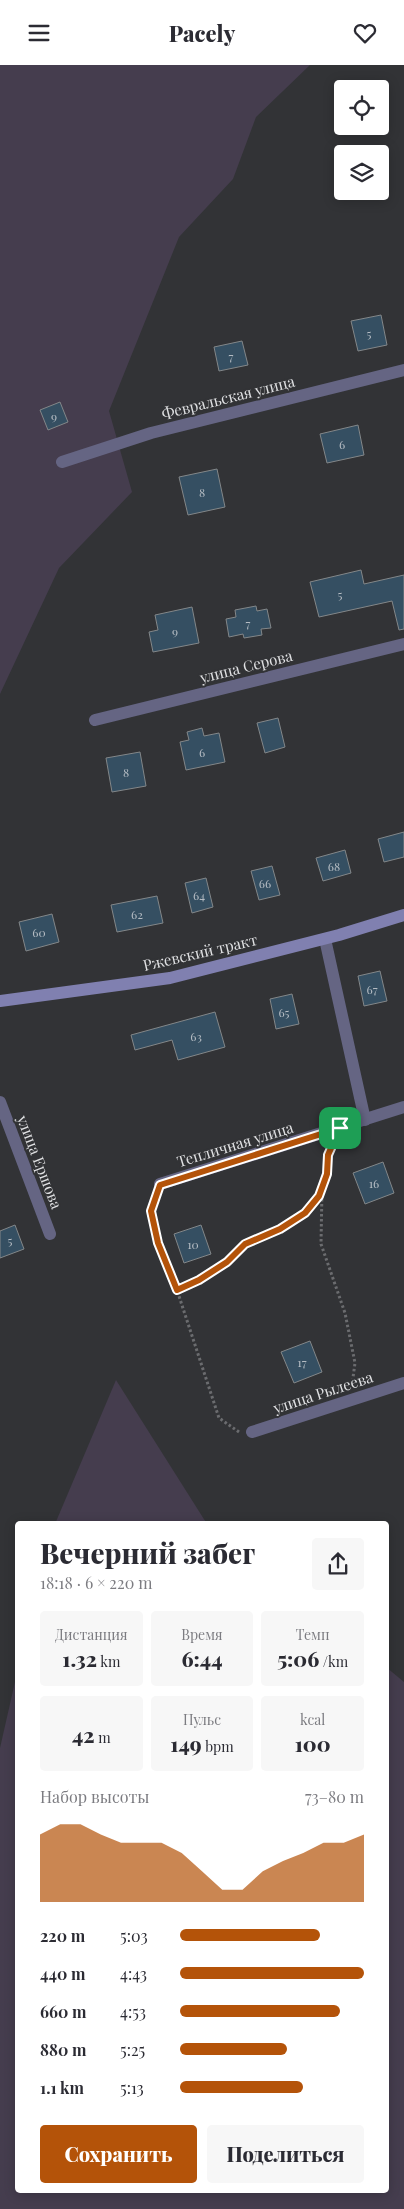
<!DOCTYPE html>
<html lang="ru">
<head>
<meta charset="utf-8">
<style>
  :root { --surface:#fff; --page:#f7f7f7; --text:#2b2b33; --muted:#7c7c81; --accent:#b45309 }
  body { margin:0; font-family:"Playfair Display",serif; background:var(--page); color:var(--text); height:100vh; display:flex; flex-direction:column; font-size:19px; white-space:nowrap }
  * { box-sizing:border-box; margin:0 }
  p { font-size:16px; color:var(--muted) }
  .icon { flex:none; width:28px; height:28px; fill:none; stroke:currentColor; stroke-width:2; stroke-linecap:round; stroke-linejoin:round }
  .map { position:relative; flex:1; overflow:hidden }
  .details { position:absolute; left:15px; top:1456px; width:374px; height:672px; display:flex; flex-direction:column; background:var(--surface); border-radius:5px; box-shadow:0 2px 12px #0003 }
  .details>* { flex:none }
  .fabs { position:absolute; left:334px; top:15px; display:grid; gap:10px }
  .fabs a { display:grid; place-items:center; width:55px; height:55px; border-radius:5px; background:var(--surface); box-shadow:0 2px 12px #0003; font-size:25px }
  .pin { position:absolute; display:grid; place-items:center; width:42px; height:42px; color:#fff; margin:-21px; border-radius:10px; box-shadow:0 2px 8px #0006 }
  .round { display:grid; place-items:center; flex:none; width:52px; height:52px; border-radius:5px; background:var(--page) }
  .summary { display:flex; align-items:center; justify-content:space-between; height:85px; padding:0 25px }
  h1 { font-size:28px; font-weight:800; line-height:38px }
  .figures { display:grid; grid-template-columns:repeat(3,1fr); gap:8px; height:85px; padding:5px 25px }
  .figures div { display:grid; align-content:center; border-radius:5px; background:var(--page); text-align:center }
  .figures b { font-size:21px; font-weight:800 }
  .figures small { font-size:14px; font-weight:400 }
  .figures p { font-size:14px }
  .chart { height:140px; padding:10px 25px }
  .chart p { display:flex; justify-content:space-between }
  .chart svg { width:100%; height:90px; margin-top:5px; fill:var(--accent); opacity:.7 }
  .cta { display:flex; gap:10px; margin-top:auto; padding:10px 25px }
  .cta a { flex:1; height:58px; border-radius:5px; background:var(--accent); color:#fff; font-size:20px; font-weight:800; line-height:58px; text-align:center }
  .cta a+a { background:var(--page); color:var(--text) }
  ul { padding:0 25px; list-style:none; font-size:16px }
  li { display:grid; grid-template-columns:80px 60px 1fr; align-items:center; height:38px }
  li i { height:12px; border-radius:6px; background:var(--accent) }
  header { display:flex; justify-content:space-between; align-items:center; height:65px; padding:0 25px; background:var(--surface); font-size:22px; font-weight:800 }
  .map>svg:first-child { display:block }
</style>
</head>
<body>
<header><svg class="icon" aria-label="menu" viewBox="0 0 24 24"><path d="M4 6h16M4 12h16M4 18h16"/></svg>Pacely<svg class="icon" aria-label="heart" viewBox="0 0 24 24"><path d="M12 20l-8-8c-3-5 5-10 8-4 3-6 11-1 8 4z"/></svg></header>
<div class="map">
<svg width="404" height="2144" viewBox="0 0 404 2144">
  <rect width="100%" height="100%" fill="#323336"/>
  <g fill="#453d4e">
    <path d="M0 0H310L256 52 233 114 179 172 109 346 132 427 59 503 0 629Z"/>
    <path d="M116 1315 207 1459H55Z"/>
    <path d="M386 1602 404 1617V2144H0V1683L17 1608 18 2126H386Z"/>
  </g>
  <g fill="#354f62" stroke="#838789">
    <path d="M381 250 387 280 358 286 351 256Z"/>
    <path d="M242 276 248 300 219 306 214 282Z"/>
    <path d="M60 337 68 357 48 365 40 345Z"/>
    <path d="M358 360 364 390 327 398 320 369Z"/>
    <path d="M217 404 225 442 188 450 179 412Z"/>
    <path d="M361 505 364 519 404 510V564L399 565 392 536 319 552 310 517Z"/>
    <path d="M256 541 257 546 267 544 271 563 261 564 262 570 244 573 243 569 229 572 226 554 236 552 235 545Z"/>
    <path d="M192 542 199 578 153 587 149 567 158 565 155 550Z"/>
    <path d="M278 653 285 682 265 688 257 658Z"/>
    <path d="M202 663 204 671 219 668 225 697 186 705 180 677 189 675 187 667Z"/>
    <path d="M140 687 146 721 112 727 106 693Z"/>
    <path d="M404 767V792L384 797 378 774Z"/>
    <path d="M345 785 351 808 323 816 316 793Z"/>
    <path d="M272 801 280 830 259 835 251 806Z"/>
    <path d="M206 813 213 842 192 848 185 818Z"/>
    <path d="M157 831 163 858 117 867 111 840Z"/>
    <path d="M52 849 59 877 26 886 19 857Z"/>
    <path d="M380 906 387 936 364 941 358 911Z"/>
    <path d="M292 929 299 959 276 964 270 934Z"/>
    <path d="M215 947 225 982 178 995 172 975 135 985 131 970Z"/>
    <path d="M383 1097 394 1128 365 1139 353 1108Z"/>
    <path d="M15 1160 24 1184 0 1193V1166Z"/>
    <path d="M201 1160 211 1189 184 1198 174 1169Z"/>
    <path d="M310 1276 322 1307 294 1318 281 1287Z"/>
  </g>
  <g fill="none" stroke-linecap="round" stroke-linejoin="round">
    <g stroke="#6b6c6f" stroke-width="3" stroke-dasharray="2.5 2.5" stroke-linecap="butt">
      <path d="M322 1124 321 1179 345 1248 355 1298 352 1320"/>
      <path d="M156 1131 151 1146 159 1178 177 1225"/>
      <path d="M239 1367 219 1353 177 1225C194 1217 212 1209 227 1197 234 1191 239 1183 246 1179 271 1164 304 1158 319 1131 328 1114 326 1096 333 1079"/>
    </g>
    <g stroke="#656583" stroke-width="12">
      <path d="M62 397 151 368 404 305"/>
      <path d="M95 655 404 579"/>
      <path d="M325 874 365 1055"/>
      <path d="M0 1037 50 1169"/>
      <path d="M160 1119 404 1042"/>
      <path d="M252 1367 404 1318"/>
    </g>
    <path stroke="#8080b0" stroke-width="12" d="M0 936 170 913 339 870 404 850"/>
  </g>
  <g fill="none" stroke-linecap="round" stroke-linejoin="round">
    <defs>
      <path id="route" d="M340 1063 328 1090 327 1109 319 1131 305 1148 280 1164 245 1179 227 1197 199 1215 177 1225 158 1178 151 1146 160 1120Z"/>
    </defs>
    <use href="#route" stroke="#fff" stroke-width="10"/>
    <use href="#route" stroke="#b45309" stroke-width="6"/>
  </g>
  <g text-anchor="middle" dominant-baseline="central" stroke-width="4" stroke-linejoin="round" paint-order="stroke">
    <g font-size="12" fill="#b5bcc3">
      <text x="369" y="268">5</text>
      <text x="231" y="291">7</text>
      <text x="54" y="351">9</text>
      <text x="342" y="379">6</text>
      <text x="202" y="427">8</text>
      <text x="340" y="529">5</text>
      <text x="248" y="558">7</text>
      <text x="175" y="566">9</text>
      <text x="202" y="687">6</text>
      <text x="126" y="707">8</text>
      <text x="334" y="801">68</text>
      <text x="265" y="818">66</text>
      <text x="199" y="830">64</text>
      <text x="137" y="849">62</text>
      <text x="39" y="867">60</text>
      <text x="372" y="924">67</text>
      <text x="284" y="947">65</text>
      <text x="196" y="971">63</text>
      <text x="374" y="1118">16</text>
      <text x="10" y="1175">5</text>
      <text x="193" y="1179">10</text>
      <text x="302" y="1297">17</text>
    </g>
    <g font-size="15" fill="#e0e1e3" stroke="#323336">
      <text transform="translate(228 332) rotate(-14)">Февральская улица</text>
      <text transform="translate(246 601) rotate(-14)">улица Серова</text>
      <text transform="translate(200 887) rotate(-13)">Ржевский тракт</text>
      <text transform="translate(235 1079) rotate(-17)">Тепличная улица</text>
      <text transform="translate(40 1097) rotate(69)">улица Ершова</text>
      <text transform="translate(323 1327) rotate(-18)">улица Рылеева</text>
    </g>
  </g>
</svg>
<div class="fabs">
<a><svg class="icon" aria-label="locate" viewBox="0 0 24 24"><circle cx="12" cy="12" r="6"/><path d="M12 2v4M12 18v4M2 12h4M18 12h4"/></svg></a>
<a><svg class="icon" aria-label="layers" viewBox="0 0 24 24"><path d="M12 4l9 5-9 5-9-5zM3 14l9 5 9-5"/></svg></a>
</div>
<div class="pin" style="left:340px;top:1063px;background:#1e9e55"><svg class="icon" aria-label="arrive" viewBox="0 0 24 24"><path d="M6 21V4h12l-3 4 3 4H6"/></svg></div>
<section class="details">
<div class="summary"><div><h1>Вечерний забег</h1><p>18:18 · 6 × 220 m</p></div><a class="round"><svg class="icon" aria-label="share" viewBox="0 0 24 24"><path d="M12 15V3M7 8l5-5 5 5M5 13v7h14v-7"/></svg></a></div>
<div class="figures">
<div><p>Дистанция</p><b>1.32<small> km</small></b></div>
<div><p>Время</p><b>6:44</b></div>
<div><p>Темп</p><b>5:06<small> /km</small></b></div>
</div>
<div class="figures">
<div><b>42<small> m</small></b></div>
<div><p>Пульс</p><b>149<small> bpm</small></b></div>
<div><p>kcal</p><b>100</b></div>
</div>
<div class="chart"><p><span>Набор высоты</span>73–80 m</p>
<svg viewBox="0 0 160 44" preserveAspectRatio="none"><path d="M0 44V11L10 6L20 6L30 11L40 15L50 15L60 15L70 20L80 29L90 38L100 38L110 29L120 24L130 20L140 15L150 15L160 11V44z"/></svg>
</div>
<ul>
<li><b>220 m</b>5:03<i style="width:76%"></i></li>
<li><b>440 m</b>4:43<i style="width:100%"></i></li>
<li><b>660 m</b>4:53<i style="width:87%"></i></li>
<li><b>880 m</b>5:25<i style="width:58%"></i></li>
<li><b>1.1 km</b>5:13<i style="width:67%"></i></li>
</ul>
<div class="cta"><a>Сохранить</a><a>Поделиться</a></div>
</section>
</div>
</body>
</html>
